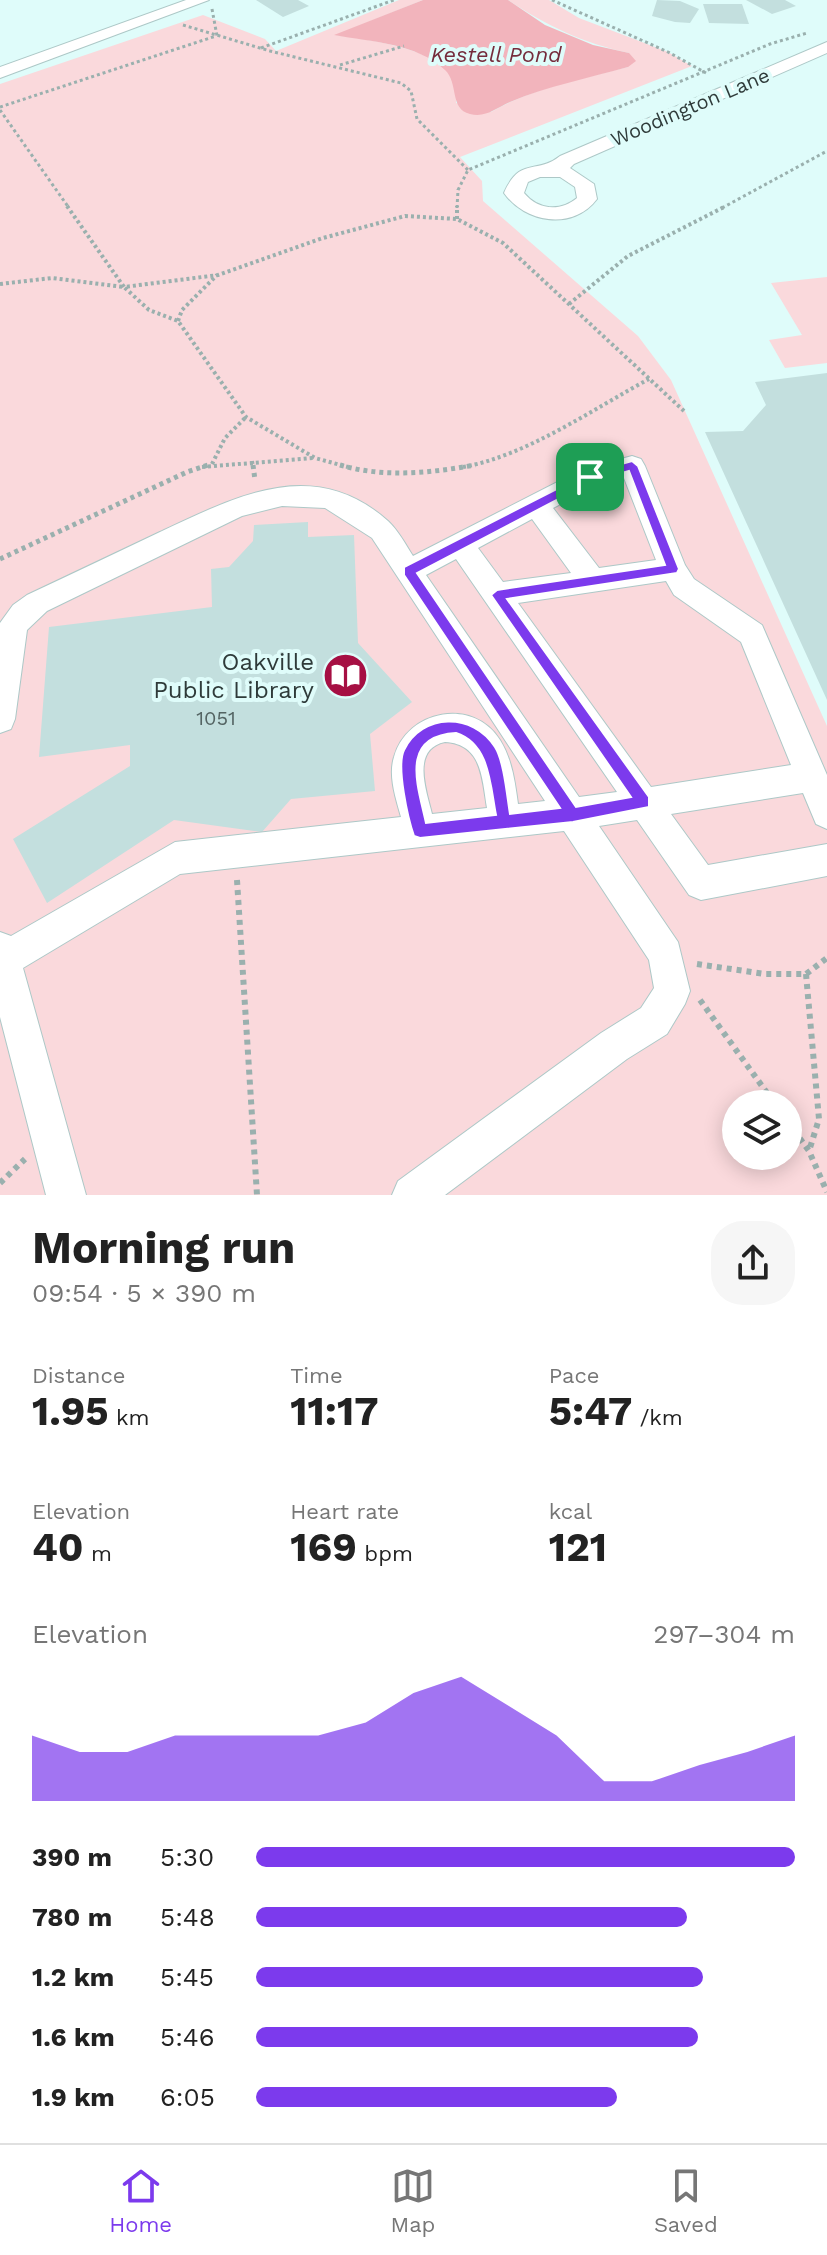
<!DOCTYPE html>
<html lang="en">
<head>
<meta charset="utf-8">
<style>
  :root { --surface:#fff; --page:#f6f6f6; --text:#222; --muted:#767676; --line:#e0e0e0; --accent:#7c3aed }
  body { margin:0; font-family:"Work Sans",sans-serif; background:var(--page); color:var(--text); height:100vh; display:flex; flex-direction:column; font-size:30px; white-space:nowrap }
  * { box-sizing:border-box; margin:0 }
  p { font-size:26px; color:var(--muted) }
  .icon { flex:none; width:44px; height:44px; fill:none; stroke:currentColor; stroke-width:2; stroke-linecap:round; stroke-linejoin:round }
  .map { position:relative; height:1195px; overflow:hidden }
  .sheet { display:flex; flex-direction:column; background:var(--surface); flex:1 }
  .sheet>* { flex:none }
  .controls { position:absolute; left:722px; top:1090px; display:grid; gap:16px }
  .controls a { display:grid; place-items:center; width:80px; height:80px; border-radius:50%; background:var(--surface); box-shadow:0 4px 20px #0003; font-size:40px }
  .pin { position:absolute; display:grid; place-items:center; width:68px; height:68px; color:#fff; margin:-34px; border-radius:16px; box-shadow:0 4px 12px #0006 }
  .round { display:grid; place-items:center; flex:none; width:84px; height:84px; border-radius:32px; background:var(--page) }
  .headline { display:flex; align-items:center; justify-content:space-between; height:136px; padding:0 32px }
  h1 { font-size:44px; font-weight:700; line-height:60px }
  .figures { display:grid; grid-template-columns:repeat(3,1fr); gap:12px; height:136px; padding:8px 32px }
  .figures div { display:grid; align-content:center }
  .figures b { font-size:40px; font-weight:700 }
  .figures small { font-size:22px; font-weight:400 }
  .figures p { font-size:22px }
  .chart { height:224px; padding:16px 32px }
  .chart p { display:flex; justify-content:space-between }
  .chart svg { width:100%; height:144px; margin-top:8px; fill:var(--accent); opacity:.7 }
  ul { padding:0 32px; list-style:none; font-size:26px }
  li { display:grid; grid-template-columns:128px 96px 1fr; align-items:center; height:60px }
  li i { height:20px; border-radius:10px; background:var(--accent) }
  .tabs { display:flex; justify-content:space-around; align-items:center; height:112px; border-top:2px solid var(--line); background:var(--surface); font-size:22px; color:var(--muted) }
  .tabs a { display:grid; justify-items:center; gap:4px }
  .tabs .on { color:var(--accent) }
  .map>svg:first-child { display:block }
</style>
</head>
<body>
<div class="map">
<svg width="827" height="1195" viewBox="0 0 827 1195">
  <rect width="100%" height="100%" fill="#dffcfa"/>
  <g fill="#fad9dc" fill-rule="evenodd">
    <path d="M399 0H423L336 35C367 40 445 48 455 84 456 90 456 97 456 103L491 112C532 88 582 79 628 67L629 53C583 43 547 26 508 0H549L579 18 668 52 692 66 460 157 482 181 483 201 638 336 671 380 827 726V1195H0V84L203 15 265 39 276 51ZM736 1104H788V1156H736Z"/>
    <path d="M827 277V363L785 368 769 340 802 335 771 283Z"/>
  </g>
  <path fill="#f2b4bc" d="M423 0H508L545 25 593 45 629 53 636 61 628 67C589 78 548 86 510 102 496 108 486 118 470 114 449 109 459 83 445 70 416 43 372 42 334 35Z"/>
  <g fill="#c3dfde">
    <path d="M256 0H298L309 6 283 17Z"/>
    <path d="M657 0 680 1 699 9 690 23 675 22 652 16Z"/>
    <path d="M746 0H785L796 6 772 14Z"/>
    <path d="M703 4H742L749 24 709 23Z"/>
    <path d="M827 373V700L705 432 743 431 766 405 755 382Z"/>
    <path d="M308 522V537L354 535 358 643 412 702 370 734 375 791 291 799 262 832 174 820 47 903 13 839 130 766V745L39 757 49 627 212 607 211 569 229 567 253 541 254 525Z"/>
  </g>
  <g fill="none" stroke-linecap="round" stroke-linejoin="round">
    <defs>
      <g id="minor">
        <path d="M186 0H209L0 78V67Z"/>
        <path d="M827 42V53L574 164 570 168 594 184 597 199C573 231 525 223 504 193 520 156 536 175 560 156ZM540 177H560L575 187 577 198C560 212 538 210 524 193L528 182Z"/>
        <path d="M632 456 641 459 645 466 685 565 694 579 762 625 827 775V829L816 824 803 793 671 814 708 865 827 844V876L701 900 689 895 637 820 599 826 678 942 690 991 685 1004 667 1034 627 1059 445 1195H392L398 1181 601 1033 641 1008 654 988 649 960 564 831 180 874 23 968 86 1195H46L0 1017V932L11 936 175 842 401 817C396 799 388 776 394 757 407 710 473 697 500 740 512 759 515 782 518 804L545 801 372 538 325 508 282 506 242 516 47 611 27 630 15 719 11 729 0 733V623L13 605 27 595C72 574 116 553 160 532 237 496 314 455 388 521 398 530 406 545 413 556L581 470ZM624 478 656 560 599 568 553 508 597 485ZM532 519 571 573 503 582 478 548ZM456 559 617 792 579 797 426 575ZM666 581 674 595 741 642 791 765 651 787 518 603ZM445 742C482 744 482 778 487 808L432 814C426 790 411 749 445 742Z"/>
      </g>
    </defs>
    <use href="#minor" stroke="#adc8c7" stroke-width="2"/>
    <g stroke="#9ab0ae" stroke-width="3" stroke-dasharray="3 3" stroke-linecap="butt">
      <path d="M552 0 668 52 706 73"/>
      <path d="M212 9 217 36"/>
      <path d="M183 25 270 51 401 83 411 91 417 119 468 170"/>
      <path d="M261 48 394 0"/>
      <path d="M340 65 404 46"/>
      <path d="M0 107 216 36"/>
      <path d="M0 110 69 208"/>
      <path d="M457 208 458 190 468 170 770 44 807 33"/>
      <path d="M722 208 827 151"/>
    </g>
    <g stroke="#9ab0ae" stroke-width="4" stroke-dasharray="3 3" stroke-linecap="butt">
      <path d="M67 206 124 287 218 275 323 238 405 216 457 219 503 243 684 411"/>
      <path d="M457 219V206"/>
      <path d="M0 284 52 278 124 287 149 310 178 321 246 417 315 458 348 467"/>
      <path d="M569 304 628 256 726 206"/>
      <path d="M178 321 182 310 217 275"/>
      <path d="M252 461 253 467"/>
      <path d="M212 464 225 438 246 417"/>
      <path d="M202 467 314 458"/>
      <path d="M463 467C526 456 593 409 649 379"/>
    </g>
    <g stroke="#9ab0ae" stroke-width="5" stroke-dasharray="4 4" stroke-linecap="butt">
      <path d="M253 465 255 480"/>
      <path d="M340 465C384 478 430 473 475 465"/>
      <path d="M0 559 187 472 208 465"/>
    </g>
    <g stroke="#9ab0ae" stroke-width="6" stroke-dasharray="5 5" stroke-linecap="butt">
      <path d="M237 880 257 1195"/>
      <path d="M697 964 765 974H806L827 958"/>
      <path d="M806 974 819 1119 809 1151"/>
      <path d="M700 1000 775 1104"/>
      <path d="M788 1122 809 1151 827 1192"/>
      <path d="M0 1183 25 1159"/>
    </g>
    <use href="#minor" fill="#fff" fill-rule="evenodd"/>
  </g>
  <path fill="#7c3aed" stroke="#fff" stroke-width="2" fill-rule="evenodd" d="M632 461 638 466 679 569 677 573 507 599 649 797V807L573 822 420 838 414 836C408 819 396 766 404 750 422 713 473 712 495 747 504 761 507 796 510 814L560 808 404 575V567L586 474ZM629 471 665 565 497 590 491 595 631 797 576 807 417 573 593 481ZM456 733C490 744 490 785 496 815L426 823C418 786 399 736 456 733Z"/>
  <defs>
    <symbol id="library-disc" viewBox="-11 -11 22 22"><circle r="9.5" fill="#a60f43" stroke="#dffcfa"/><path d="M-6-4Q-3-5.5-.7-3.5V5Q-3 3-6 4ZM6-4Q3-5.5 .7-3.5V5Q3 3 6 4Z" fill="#fff"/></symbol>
  </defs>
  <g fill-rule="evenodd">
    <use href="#library-disc" x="320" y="650" width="51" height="51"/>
  </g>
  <g text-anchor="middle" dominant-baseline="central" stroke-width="8" stroke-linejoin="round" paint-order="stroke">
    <g font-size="20" fill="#2f3b3a" stroke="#dffcfa">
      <text transform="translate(690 107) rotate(-23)">Woodington Lane</text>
    </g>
    <g font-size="20" fill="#546463">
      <text x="216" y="718">1051</text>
    </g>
    <g font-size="22" font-style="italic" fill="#752c3c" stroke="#dffcfa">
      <text x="496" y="54">Kestell Pond</text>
    </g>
    <g font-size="24" fill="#2f3b3a" stroke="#dffcfa" text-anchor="end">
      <text x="314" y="662">Oakville<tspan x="314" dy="28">Public Library</tspan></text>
    </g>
  </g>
</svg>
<div class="controls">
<a><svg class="icon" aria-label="layers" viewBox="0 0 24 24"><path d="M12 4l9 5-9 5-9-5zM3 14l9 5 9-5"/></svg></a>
</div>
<div class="pin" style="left:590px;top:477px;background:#1e9e55"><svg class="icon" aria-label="arrive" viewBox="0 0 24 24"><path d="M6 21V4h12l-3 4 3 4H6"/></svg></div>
</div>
<section class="sheet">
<div class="headline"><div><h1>Morning run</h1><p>09:54 · 5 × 390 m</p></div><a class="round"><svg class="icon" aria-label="share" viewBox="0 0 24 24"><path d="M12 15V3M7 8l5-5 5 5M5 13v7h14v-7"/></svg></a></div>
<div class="figures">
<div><p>Distance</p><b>1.95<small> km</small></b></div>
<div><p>Time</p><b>11:17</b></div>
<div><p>Pace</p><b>5:47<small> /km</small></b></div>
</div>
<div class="figures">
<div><p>Elevation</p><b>40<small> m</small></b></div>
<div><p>Heart rate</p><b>169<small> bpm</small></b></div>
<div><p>kcal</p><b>121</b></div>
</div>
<div class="chart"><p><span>Elevation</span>297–304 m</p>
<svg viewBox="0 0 160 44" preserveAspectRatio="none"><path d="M0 44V24L10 29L20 29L30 24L40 24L50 24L60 24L70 20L80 11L90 6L100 15L110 24L120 38L130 38L140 33L150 29L160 24V44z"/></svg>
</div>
<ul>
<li><b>390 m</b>5:30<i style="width:100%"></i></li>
<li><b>780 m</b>5:48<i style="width:80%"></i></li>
<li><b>1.2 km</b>5:45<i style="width:83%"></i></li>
<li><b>1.6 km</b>5:46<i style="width:82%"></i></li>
<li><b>1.9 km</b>6:05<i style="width:67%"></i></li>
</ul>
</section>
<nav class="tabs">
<a class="on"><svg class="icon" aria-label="home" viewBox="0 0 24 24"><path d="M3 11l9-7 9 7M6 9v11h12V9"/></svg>Home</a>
<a><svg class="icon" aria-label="map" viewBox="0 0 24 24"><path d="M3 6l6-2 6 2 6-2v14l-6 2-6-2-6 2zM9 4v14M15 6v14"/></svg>Map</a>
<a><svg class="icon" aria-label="saved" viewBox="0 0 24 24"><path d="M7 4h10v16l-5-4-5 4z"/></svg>Saved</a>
</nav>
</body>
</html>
